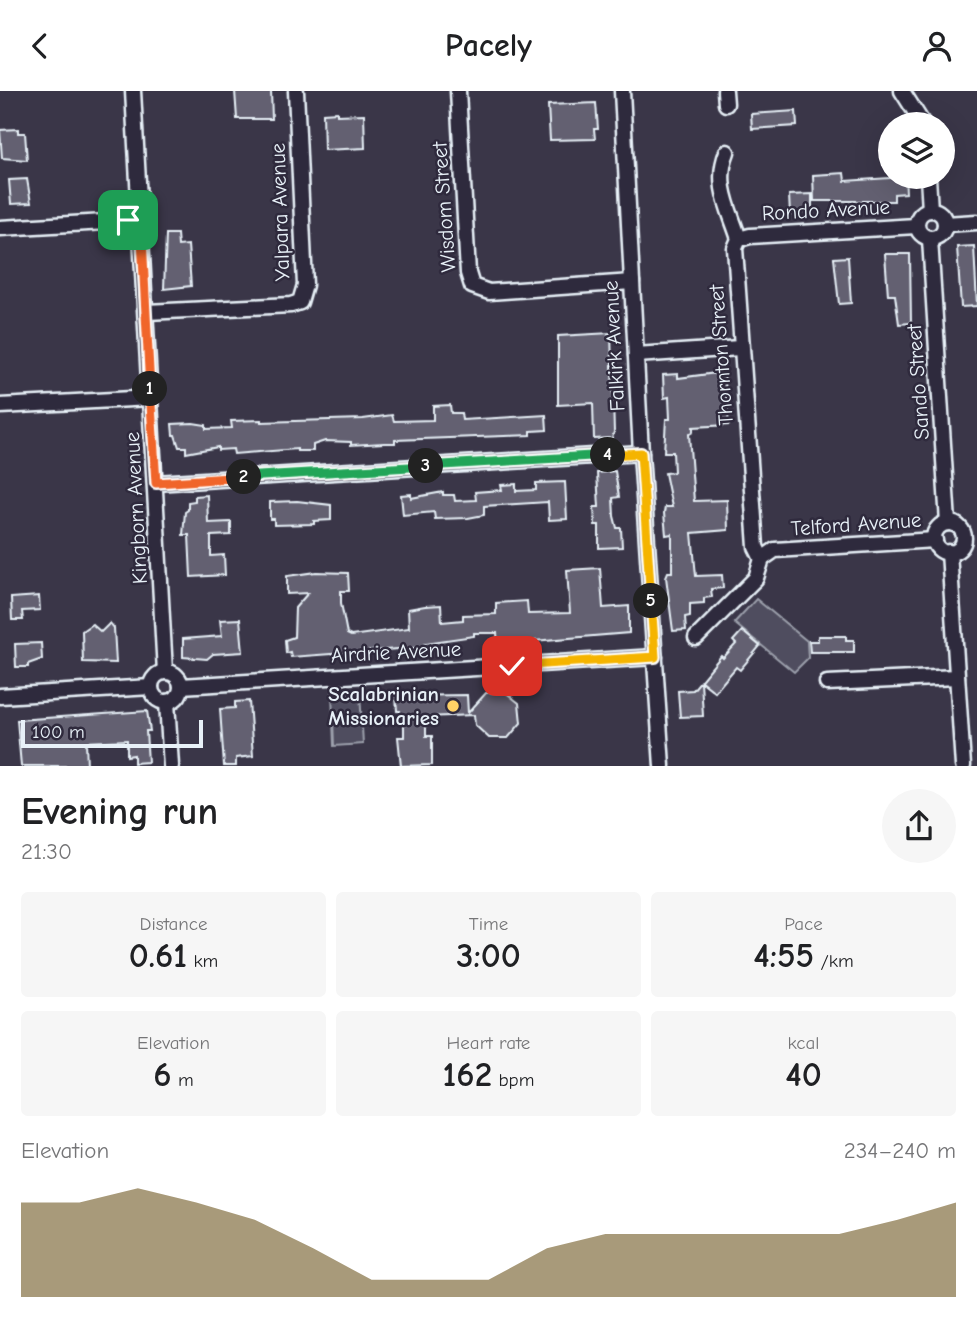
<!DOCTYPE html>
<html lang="en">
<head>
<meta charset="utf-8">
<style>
  :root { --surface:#fff; --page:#f6f6f6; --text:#202124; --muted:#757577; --accent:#847042 }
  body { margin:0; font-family:"Comic Neue",sans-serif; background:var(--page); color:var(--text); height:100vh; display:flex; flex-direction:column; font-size:26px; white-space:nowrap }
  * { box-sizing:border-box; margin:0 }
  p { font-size:23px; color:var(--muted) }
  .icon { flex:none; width:38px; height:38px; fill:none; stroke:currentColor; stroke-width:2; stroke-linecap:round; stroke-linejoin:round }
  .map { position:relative; height:675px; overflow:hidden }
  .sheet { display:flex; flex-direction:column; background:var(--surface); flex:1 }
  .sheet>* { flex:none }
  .fabs { position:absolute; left:878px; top:21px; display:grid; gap:14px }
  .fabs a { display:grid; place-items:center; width:77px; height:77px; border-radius:50%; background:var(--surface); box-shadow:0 7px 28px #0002; font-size:35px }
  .scale { position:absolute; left:21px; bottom:18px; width:182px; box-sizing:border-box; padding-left:7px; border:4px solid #e8f1f8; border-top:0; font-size:19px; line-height:24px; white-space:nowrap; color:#e8f1f8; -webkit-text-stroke:5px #2f2a3d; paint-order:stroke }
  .pin { position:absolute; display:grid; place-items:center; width:60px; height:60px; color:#fff; margin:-30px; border-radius:14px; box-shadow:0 4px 10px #0006 }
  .km { position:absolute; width:35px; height:35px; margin:-18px; border-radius:50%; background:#222; color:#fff; font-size:19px; line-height:35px; text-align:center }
  .round { display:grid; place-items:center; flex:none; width:74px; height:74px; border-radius:37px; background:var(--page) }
  .head { display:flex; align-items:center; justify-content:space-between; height:119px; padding:0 21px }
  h1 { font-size:38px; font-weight:800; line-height:52px }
  .stats { display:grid; grid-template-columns:repeat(3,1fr); gap:10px; height:119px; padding:7px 21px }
  .stats div { display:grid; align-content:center; border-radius:7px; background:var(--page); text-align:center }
  .stats b { font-size:35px; font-weight:800 }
  .stats small { font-size:19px; font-weight:400 }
  .stats p { font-size:19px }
  .chart { height:196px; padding:14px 21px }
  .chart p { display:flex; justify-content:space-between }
  .chart svg { width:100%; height:126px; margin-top:7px; fill:var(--accent); opacity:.7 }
  header { display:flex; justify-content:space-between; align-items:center; height:91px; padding:0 21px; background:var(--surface); font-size:32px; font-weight:800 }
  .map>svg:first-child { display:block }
</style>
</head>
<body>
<header><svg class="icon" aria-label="back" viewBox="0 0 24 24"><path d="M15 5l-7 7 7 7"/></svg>Pacely<svg class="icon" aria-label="person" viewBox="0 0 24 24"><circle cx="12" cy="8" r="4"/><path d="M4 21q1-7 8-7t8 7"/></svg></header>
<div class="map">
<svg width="977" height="675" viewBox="0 0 977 675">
  <rect width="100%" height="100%" fill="#3a3648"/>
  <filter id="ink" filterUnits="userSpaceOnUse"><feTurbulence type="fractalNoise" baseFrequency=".0143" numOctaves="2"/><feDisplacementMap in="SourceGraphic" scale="14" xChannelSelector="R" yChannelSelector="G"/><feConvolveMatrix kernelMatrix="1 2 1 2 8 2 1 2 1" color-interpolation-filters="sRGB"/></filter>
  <g filter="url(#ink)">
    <g fill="#504e5f" stroke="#9ca0ac" stroke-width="2">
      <path d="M756 508 807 550 808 567 794 581 734 532Z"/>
      <path d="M360 601 363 653 334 655 332 602Z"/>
    </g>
    <g fill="#636171" stroke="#e8f1f8" stroke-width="2">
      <path d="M235 0H271L272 28H237Z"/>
      <path d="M596 12 598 38H594L595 48 550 49 548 14Z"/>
      <path d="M796 20 797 35 752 38 751 23Z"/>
      <path d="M337 21V24L364 23 365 57 324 59 323 22Z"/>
      <path d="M18 38V42H25L27 69 2 67 0 39Z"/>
      <path d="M844 82 845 90 905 86 906 102 894 103V110H814L813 84Z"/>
      <path d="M27 88 31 112 11 113 9 89Z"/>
      <path d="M812 103V120L790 124 789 104Z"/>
      <path d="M166 143H177L178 155 188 154 191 195 164 198Z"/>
      <path d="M974 155 977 215 961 216 957 156Z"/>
      <path d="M885 163H910L911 232 899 233 895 204H888Z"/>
      <path d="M848 166 851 212 839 213 834 167Z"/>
      <path d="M611 242 614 341 612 347 594 348 593 312 558 314V245Z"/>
      <path d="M724 281 729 334 693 336V341L689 343 694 410 727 409 728 439 692 442 696 485 722 484 723 497 711 498 712 506 704 507V512L690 513V525L685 526 686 539 673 540 666 486 668 481H672V443L666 444 664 422 665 416H672L665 382 674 381 673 361H664L666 328H670L669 306 664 307 663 284 678 283V287Z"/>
      <path d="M450 314 451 322H461L462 329 546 324 547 339 531 340V344L395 349V352H384L351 354V351L325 350 313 354V360H297V358L234 363 233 358 218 359V356L186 362V356H179L175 344H173L172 333 193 332 206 334V338L232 337 231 330 261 329V331L363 328 392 324 394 330 433 329V315Z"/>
      <path d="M615 380 619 406 613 407 614 425 617 437H621L622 456 599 457V434H595L594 416H599L597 382Z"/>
      <path d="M565 391 567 428 549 429 548 411 484 415V424L468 427 435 428 434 421 403 424 401 404 411 403V407L443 401V404H454L455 410 476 409 475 401 502 399 501 394 516 393V400L536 399V392Z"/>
      <path d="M207 404 208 432 231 431V444L211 445V465L224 464 225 484 191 486 189 444H183L185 421 188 419V411L195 410V405Z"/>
      <path d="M297 410 331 414V429L314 430V433L274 434V428H270V411Z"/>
      <path d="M600 477 603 517 629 515V542L498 553 497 542H474V545L425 552V556L291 566 290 561 286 562 285 549 294 546 295 517 308 502 287 503V485L316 481 348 482 349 500H341V512L347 543 351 545 409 537 408 518 425 515 441 514 442 531 463 529V524L496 523V512L527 510 528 523 570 522 567 479Z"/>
      <path d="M39 505 40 519 22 520 23 529H12L11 507Z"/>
      <path d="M240 528 243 561 213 563 207 568 183 566V548L222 545 220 529Z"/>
      <path d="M110 532 114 537 116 572 83 571 82 540 92 533 101 541Z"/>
      <path d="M742 540 760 555 740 579 736 576 715 601 701 590 703 625 680 626 678 600 693 599 721 565 723 567 736 553 733 550Z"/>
      <path d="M818 545H846V549H854V561H810L809 550H818Z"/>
      <path d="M41 552 42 568 28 573V576H16L15 553Z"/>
      <path d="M505 601 519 612 521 632 508 647H489L475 634 474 624 426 626V645H432V674L401 675 398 646H404V627H401L400 620H397L396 605 467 604 468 622 486 602Z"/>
      <path d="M249 610 253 665 236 667V675H224L220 618 235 617V611Z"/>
      <path d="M147 620 150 640H146L148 671 134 672V664L127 665V649L86 651 87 675H21L17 629Z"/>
    </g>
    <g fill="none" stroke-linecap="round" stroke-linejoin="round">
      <defs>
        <g id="minor">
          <path d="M133 0 165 581"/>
          <path d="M458 0 468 182 472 195 489 201 632 191"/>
          <path d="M622 0 641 362 662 675"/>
          <path d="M725 0 726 13"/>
          <path d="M902 0 923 33"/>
          <path d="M727 61C714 93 730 119 739 148L735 157 756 456 762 468"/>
          <path d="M928 86 930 119"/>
          <circle cx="931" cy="133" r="14"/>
          <path d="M945 133 977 131"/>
          <path d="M0 137 141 129"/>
          <path d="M739 148 750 145 916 135"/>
          <path d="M930 148 948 432"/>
          <path d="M147 221 291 214 300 211 305 194 296 0"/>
          <path d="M636 264 740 257"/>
          <path d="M0 315 151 307"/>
          <path d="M156 392 641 362"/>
          <circle cx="949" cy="447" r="15"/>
          <path d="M949 461 963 675"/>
          <path d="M696 547 756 487 762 468 775 459 935 449"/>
          <circle cx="166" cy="596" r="15"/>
          <path d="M827 592 957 586"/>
          <path d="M181 595 655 566"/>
          <path d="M0 605 151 596"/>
          <path d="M167 611 171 675"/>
        </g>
      </defs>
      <use href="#minor" stroke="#e8f1f8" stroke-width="19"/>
      <use href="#minor" stroke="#2f2a3d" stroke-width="14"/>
    </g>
  </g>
  <g fill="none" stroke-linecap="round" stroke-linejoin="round" filter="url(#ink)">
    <defs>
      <path id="split-1" d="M128 129H141L150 298"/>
      <path id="split-2" d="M150 298 156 392 244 386"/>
      <path id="split-3" d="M244 386 426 375"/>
      <path id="split-4" d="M426 375 608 364"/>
      <path id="split-5" d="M608 364 641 362 651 510"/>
      <path id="split-6" d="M512 575 655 566 651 510"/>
    </defs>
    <use href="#split-1" stroke="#fff" stroke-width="14"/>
    <use href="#split-2" stroke="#fff" stroke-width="14"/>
    <use href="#split-3" stroke="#fff" stroke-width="14"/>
    <use href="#split-4" stroke="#fff" stroke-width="14"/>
    <use href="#split-5" stroke="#fff" stroke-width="14"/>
    <use href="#split-6" stroke="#fff" stroke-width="14"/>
    <use href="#split-1" stroke="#f0652b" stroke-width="9"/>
    <use href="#split-2" stroke="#f0652b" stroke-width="9"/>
    <use href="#split-3" stroke="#22a559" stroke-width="9"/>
    <use href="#split-4" stroke="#22a559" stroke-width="9"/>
    <use href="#split-5" stroke="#f5b400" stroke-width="9"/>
    <use href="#split-6" stroke="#f5b400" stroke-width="9"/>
  </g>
  <circle fill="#ffd166" stroke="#2f2a3d" stroke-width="2.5" cx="453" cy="615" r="7"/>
  <g text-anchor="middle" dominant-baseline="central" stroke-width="5" stroke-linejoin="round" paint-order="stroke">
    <g font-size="21" fill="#e8f1f8" stroke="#2f2a3d">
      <text transform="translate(444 116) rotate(-94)">Wisdom Street</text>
      <text transform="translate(826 119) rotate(-3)">Rondo Avenue</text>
      <text transform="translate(280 121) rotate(-92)">Yalpara Avenue</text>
      <text transform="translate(614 255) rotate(-93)">Falkirk Avenue</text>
      <text transform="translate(721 264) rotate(-94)">Thornton Street</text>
      <text transform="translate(918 291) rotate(-94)">Sando Street</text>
      <text transform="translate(136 417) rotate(-93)">Kingborn Avenue</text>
      <text transform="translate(856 433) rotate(-4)">Telford Avenue</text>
      <text transform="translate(396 561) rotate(-3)">Airdrie Avenue</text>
    </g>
    <g font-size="21" font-weight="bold" fill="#e8f1f8" stroke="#2f2a3d" text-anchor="end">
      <text x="439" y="603">Scalabrinian<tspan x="439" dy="24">Missionaries</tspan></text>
    </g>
  </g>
</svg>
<div class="fabs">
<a><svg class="icon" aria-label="layers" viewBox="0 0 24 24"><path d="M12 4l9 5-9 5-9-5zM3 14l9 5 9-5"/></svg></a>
</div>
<div class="scale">100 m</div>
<div class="pin" style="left:128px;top:129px;background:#1e9e55"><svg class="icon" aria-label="arrive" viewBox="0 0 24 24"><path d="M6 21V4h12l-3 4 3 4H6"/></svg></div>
<div class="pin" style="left:512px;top:575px;background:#d93025"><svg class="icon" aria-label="check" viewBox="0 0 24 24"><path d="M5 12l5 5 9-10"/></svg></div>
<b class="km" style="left:150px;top:298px">1</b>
<b class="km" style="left:244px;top:386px">2</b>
<b class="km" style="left:426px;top:375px">3</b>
<b class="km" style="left:608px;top:364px">4</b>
<b class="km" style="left:651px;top:510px">5</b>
</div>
<section class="sheet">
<div class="head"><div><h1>Evening run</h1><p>21:30</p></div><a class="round"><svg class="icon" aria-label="share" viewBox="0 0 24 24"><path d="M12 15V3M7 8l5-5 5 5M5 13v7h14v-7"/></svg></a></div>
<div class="stats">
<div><p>Distance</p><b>0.61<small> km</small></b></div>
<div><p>Time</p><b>3:00</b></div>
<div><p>Pace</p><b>4:55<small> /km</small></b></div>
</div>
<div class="stats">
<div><p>Elevation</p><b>6<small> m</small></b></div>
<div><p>Heart rate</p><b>162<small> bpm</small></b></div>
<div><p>kcal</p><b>40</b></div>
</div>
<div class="chart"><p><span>Elevation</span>234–240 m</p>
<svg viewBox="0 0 160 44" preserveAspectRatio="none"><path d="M0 44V11L10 11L20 6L30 11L40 17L50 27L60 38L70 38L80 38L90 27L100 22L110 22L120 22L130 22L140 22L150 17L160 11V44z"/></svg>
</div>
</section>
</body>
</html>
